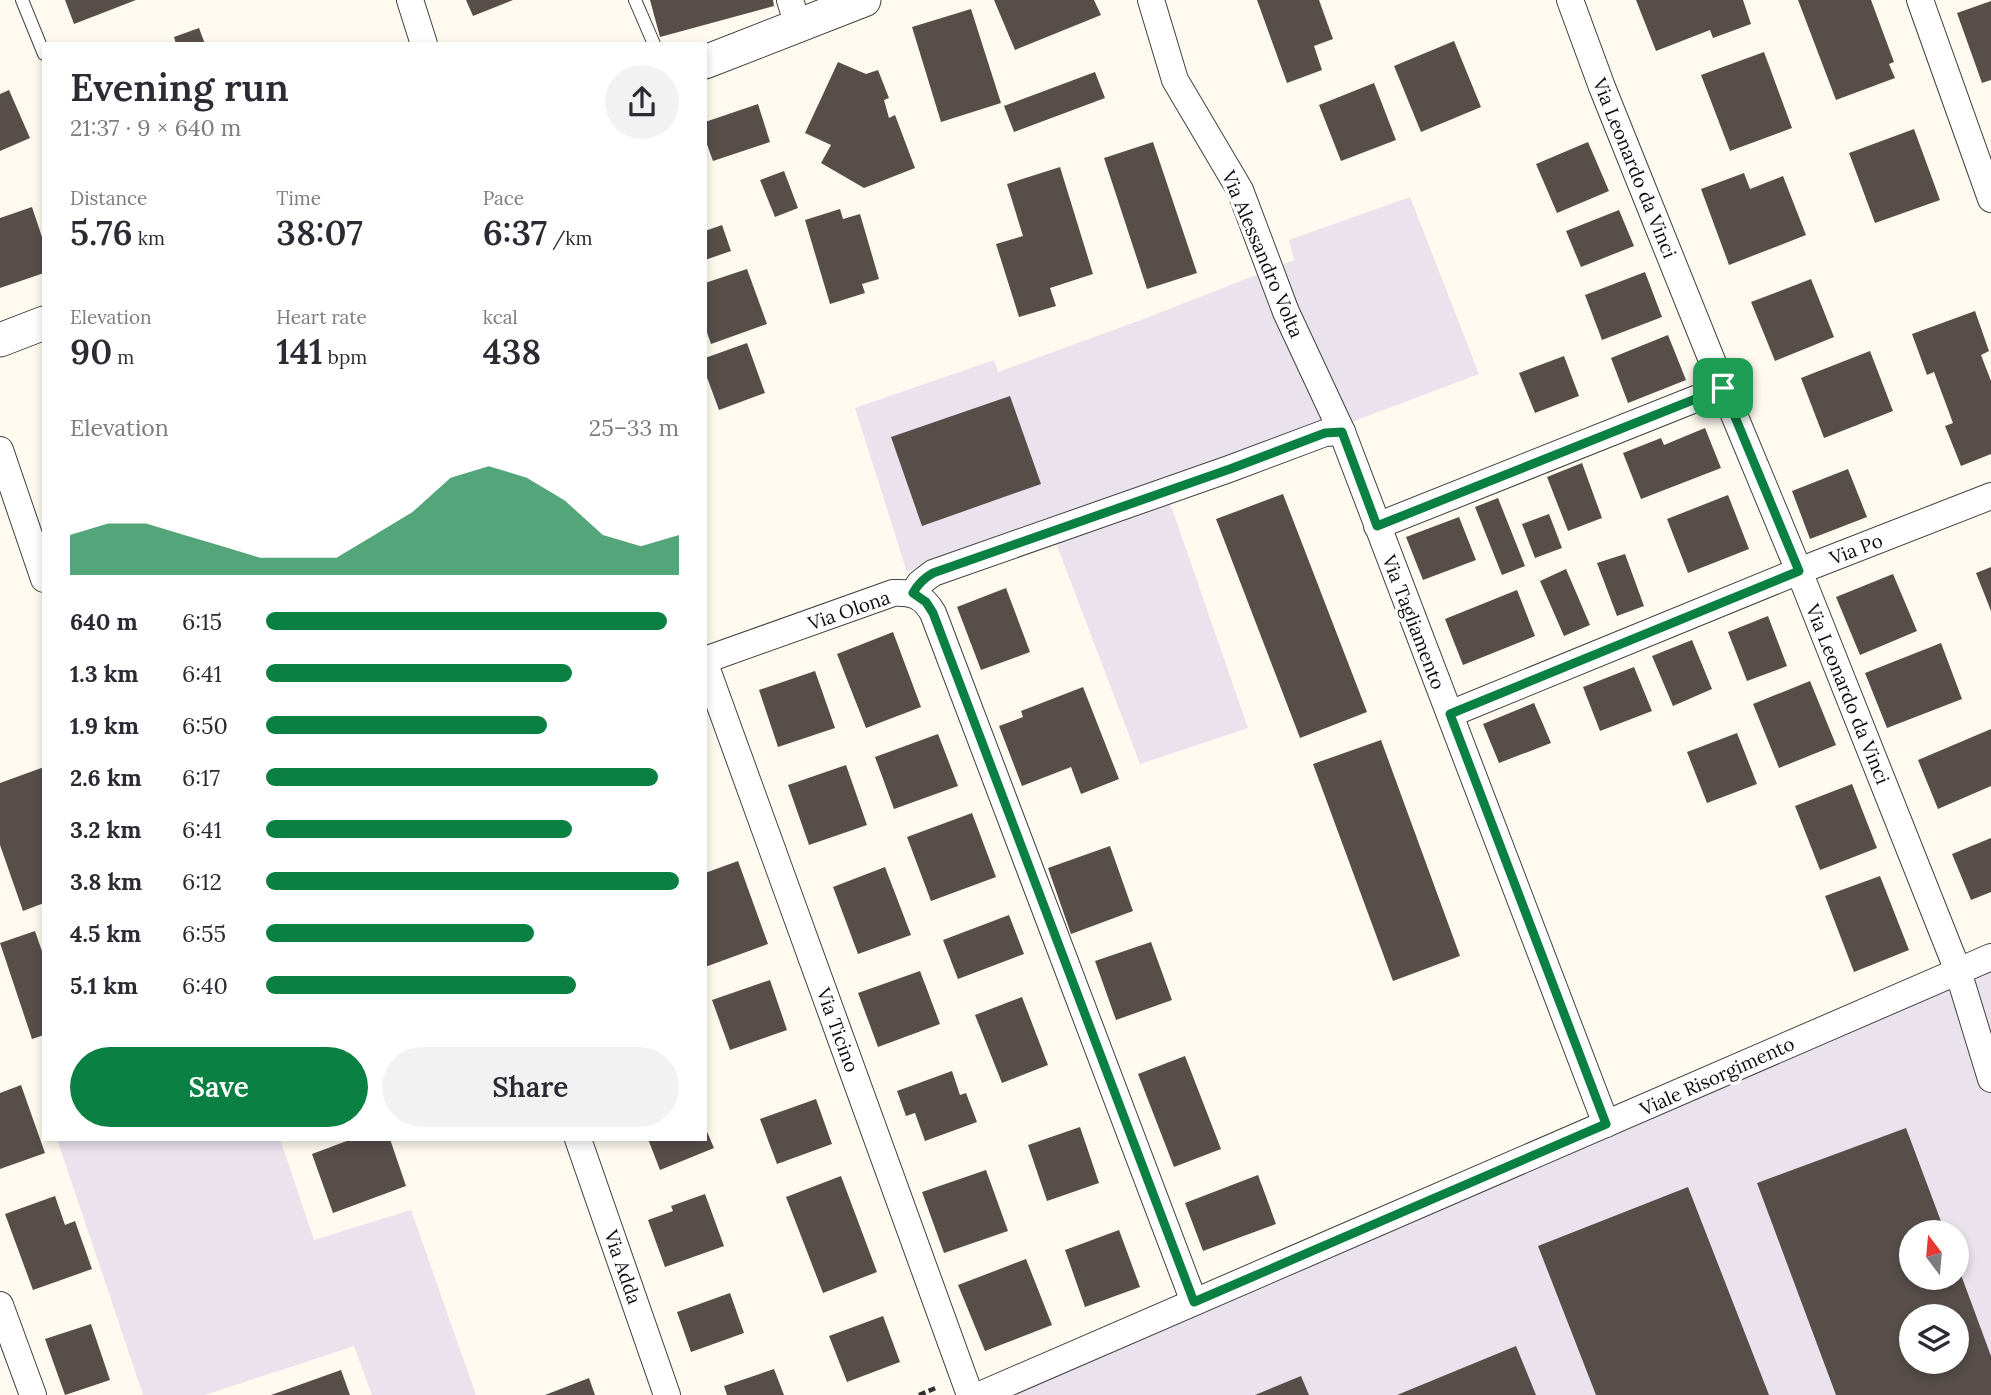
<!DOCTYPE html>
<html lang="en">
<head>
<meta charset="utf-8">
<style>
  :root { --surface:#fff; --page:#f2f2f3; --text:#2b2b33; --muted:#7c7c81; --accent:#0b8043 }
  body { margin:0; font-family:Lora,serif; background:var(--page); color:var(--text); height:100vh; display:flex; flex-direction:column; font-size:26px; white-space:nowrap }
  * { box-sizing:border-box; margin:0 }
  p { font-size:23px; color:var(--muted) }
  .icon { flex:none; width:38px; height:38px; fill:none; stroke:currentColor; stroke-width:2; stroke-linecap:round; stroke-linejoin:round }
  .map { position:relative; flex:1; overflow:hidden }
  .panel { position:absolute; left:42px; top:42px; width:665px; height:1099px; display:flex; flex-direction:column; background:var(--surface); border-radius:0px; box-shadow:0 4px 10px #0003 }
  .panel>* { flex:none }
  .needle { width:46px; rotate:344deg }
  .fabs { position:absolute; left:1899px; top:1220px; display:grid; gap:14px }
  .fabs a { display:grid; place-items:center; width:70px; height:70px; border-radius:50%; background:var(--surface); box-shadow:0 4px 10px #0003; font-size:35px }
  .pin { position:absolute; display:grid; place-items:center; width:60px; height:60px; color:#fff; margin:-30px; border-radius:14px; box-shadow:0 4px 10px #0006 }
  .round { display:grid; place-items:center; flex:none; width:74px; height:74px; border-radius:37px; background:var(--page) }
  .summary { display:flex; align-items:center; justify-content:space-between; height:119px; padding:0 28px }
  h1 { font-size:38px; font-weight:600; line-height:52px }
  .metrics { display:grid; grid-template-columns:repeat(3,1fr); gap:10px; height:119px; padding:7px 28px }
  .metrics div { display:grid; align-content:center }
  .metrics b { font-size:35px; font-weight:600 }
  .metrics small { font-size:19px; font-weight:400 }
  .metrics p { font-size:19px }
  .chart { height:196px; padding:14px 28px }
  .chart p { display:flex; justify-content:space-between }
  .chart svg { width:100%; height:126px; margin-top:7px; fill:var(--accent); opacity:.7 }
  .button { display:flex; gap:14px; margin-top:auto; padding:14px 28px }
  .button a { flex:1; height:80px; border-radius:42px; background:var(--accent); color:#fff; font-size:28px; font-weight:600; line-height:80px; text-align:center }
  .button a+a { background:var(--page); color:var(--text) }
  ul { padding:0 28px; list-style:none; font-size:23px }
  li { display:grid; grid-template-columns:112px 84px 1fr; align-items:center; height:52px }
  li i { height:18px; border-radius:9px; background:var(--accent) }
  .map>svg:first-child { display:block }
</style>
</head>
<body>
<div class="map">
<svg width="1991" height="1395" viewBox="0 0 1991 1395">
  <rect width="100%" height="100%" fill="#fffaef"/>
  <g fill="#eae2ed" fill-rule="evenodd">
    <path d="M1410 197 1479 374 1357 420 1327 443 1169 500 1248 728 1140 764 1048 522 907 572 855 408 994 360 998 372 1141 320 1294 260 1289 240Z"/>
    <path d="M1991 969V1395H1005ZM1911 1232H1956V1278H1911ZM1911 1316H1956V1362H1911Z"/>
    <path d="M57 1139H280L314 1240 411 1210 476 1395H372L354 1346 205 1395H143Z"/>
  </g>
  <g fill="#574e4a" fill-rule="evenodd">
    <path d="M65 0H136L74 24Z"/>
    <path d="M466 0H513L473 16Z"/>
    <path d="M650 0H773L774 6 660 37Z"/>
    <path d="M994 0H1094L1101 15 1015 50Z"/>
    <path d="M1257 0H1319L1333 39 1314 46 1322 70 1287 83Z"/>
    <path d="M1636 0H1743L1751 24 1713 38 1710 30 1656 51Z"/>
    <path d="M1798 0H1871L1894 62 1889 64 1895 78 1836 100Z"/>
    <path d="M1991 1V80L1982 83 1957 13Z"/>
    <path d="M971 9 1001 103 941 122 912 27Z"/>
    <path d="M199 28 205 44H176L174 37Z"/>
    <path d="M1454 41 1481 107 1421 132 1394 66Z"/>
    <path d="M1764 52 1792 128 1730 151 1701 75Z"/>
    <path d="M838 62 866 74 878 70 889 98 884 100 889 118 895 115 915 168 864 188 821 163 831 145 805 133Z"/>
    <path d="M1095 72 1105 98 1014 132 1004 106Z"/>
    <path d="M1374 83 1396 140 1341 161 1319 105Z"/>
    <path d="M9 90 30 138 0 151V94Z"/>
    <path d="M758 104 770 142 713 161 705 139V122Z"/>
    <path d="M1914 129 1940 200 1875 223 1849 153Z"/>
    <path d="M1153 142 1197 273 1147 289 1104 158Z"/>
    <path d="M1588 142 1609 191 1557 213 1536 164Z"/>
    <path d="M1060 167 1093 274 1050 288 1056 306 1019 317 996 244 1023 236 1007 184Z"/>
    <path d="M784 171 798 208 775 217 760 180Z"/>
    <path d="M1744 173 1750 189 1783 176 1806 235 1729 265 1701 189Z"/>
    <path d="M32 207 44 243V273L0 288V218Z"/>
    <path d="M840 209 843 219 860 214 879 279 862 284 865 293 830 304 805 220Z"/>
    <path d="M1619 210 1634 246 1581 267 1566 231Z"/>
    <path d="M722 225 731 251 705 260V231Z"/>
    <path d="M747 269 767 324 711 344 705 327V283Z"/>
    <path d="M1645 272 1662 317 1602 340 1585 295Z"/>
    <path d="M1811 279 1834 337 1775 361 1751 302Z"/>
    <path d="M1975 311 1989 351 1981 355 1991 381V454L1961 466 1945 426 1953 423 1934 372 1927 375 1912 334Z"/>
    <path d="M1668 335 1686 380 1628 403 1611 358Z"/>
    <path d="M747 343 765 393 719 410 705 372V358Z"/>
    <path d="M1870 351 1893 411 1824 438 1801 378Z"/>
    <path d="M1564 356 1579 396 1535 413 1519 373Z"/>
    <path d="M1010 396 1041 484 922 526 891 437Z"/>
    <path d="M1705 428 1721 468 1641 499 1623 453 1661 438 1664 445Z"/>
    <path d="M1582 463 1602 518 1568 531 1547 477Z"/>
    <path d="M1848 469 1867 517 1810 539 1792 491Z"/>
    <path d="M1283 494 1367 712 1300 738 1216 519Z"/>
    <path d="M1728 495 1749 549 1688 573 1667 519Z"/>
    <path d="M1498 498 1525 566 1502 575 1475 507Z"/>
    <path d="M1549 514 1562 548 1535 558 1522 524Z"/>
    <path d="M1459 517 1476 560 1423 580 1406 537Z"/>
    <path d="M1625 554 1644 606 1617 616 1597 563Z"/>
    <path d="M1991 567V611L1976 573Z"/>
    <path d="M1566 569 1590 625 1564 636 1540 581Z"/>
    <path d="M1893 574 1917 631 1860 655 1836 597Z"/>
    <path d="M1006 588 1030 652 981 670 957 607Z"/>
    <path d="M1517 590 1535 636 1463 665 1445 619Z"/>
    <path d="M1768 616 1787 666 1747 681 1728 632Z"/>
    <path d="M893 632 921 707 866 728 837 654Z"/>
    <path d="M1692 640 1712 689 1673 706 1652 656Z"/>
    <path d="M1941 643 1962 699 1887 728 1865 673Z"/>
    <path d="M1634 667 1652 711 1600 731 1583 687Z"/>
    <path d="M815 671 835 728 778 747 759 690Z"/>
    <path d="M1810 681 1836 745 1779 768 1753 704Z"/>
    <path d="M1083 687 1119 779 1081 794 1071 767 1022 786 999 726 1023 717 1021 711Z"/>
    <path d="M1534 703 1551 743 1499 763 1483 724Z"/>
    <path d="M1991 729V786L1938 809 1918 760Z"/>
    <path d="M1737 733 1757 784 1707 803 1687 752Z"/>
    <path d="M938 734 958 786 894 809 875 757Z"/>
    <path d="M1381 740 1460 956 1393 981 1313 764Z"/>
    <path d="M846 765 867 825 809 845 788 785Z"/>
    <path d="M44 767V903L23 911 0 845V783Z"/>
    <path d="M1852 784 1877 848 1820 870 1795 806Z"/>
    <path d="M972 813 996 877 931 901 907 837Z"/>
    <path d="M1991 838V892L1971 900 1952 854Z"/>
    <path d="M1110 846 1133 911 1071 934 1048 868Z"/>
    <path d="M738 861 768 944 705 967V873Z"/>
    <path d="M885 867 911 935 858 954 833 887Z"/>
    <path d="M1880 876 1909 950 1854 972 1825 896Z"/>
    <path d="M1009 915 1024 954 958 979 943 940Z"/>
    <path d="M35 931 44 957V1035L32 1039 0 943Z"/>
    <path d="M1151 942 1172 1000 1116 1020 1095 961Z"/>
    <path d="M920 971 940 1024 878 1047 858 993Z"/>
    <path d="M770 980 787 1030 730 1050 712 1000Z"/>
    <path d="M1022 997 1048 1065 1002 1083 975 1015Z"/>
    <path d="M1185 1056 1221 1149 1174 1167 1138 1074Z"/>
    <path d="M952 1071 960 1095 966 1093 977 1122 925 1141 915 1113 906 1116 897 1091Z"/>
    <path d="M21 1085 45 1153 0 1169V1093Z"/>
    <path d="M816 1099 832 1144 777 1164 760 1119Z"/>
    <path d="M705 1127 714 1148 660 1170 648 1139H705Z"/>
    <path d="M1080 1127 1099 1183 1047 1201 1028 1145Z"/>
    <path d="M1906 1128 1945 1232H1911V1278H1956L1957 1264 1991 1356V1395H1836L1757 1183ZM1911 1316H1956V1362H1911Z"/>
    <path d="M352 1139H390L406 1186 333 1213 312 1154Z"/>
    <path d="M986 1170 1008 1231 944 1253 922 1192Z"/>
    <path d="M1258 1175 1276 1224 1203 1251 1185 1203Z"/>
    <path d="M841 1176 877 1272 823 1293 786 1197Z"/>
    <path d="M1688 1187 1769 1395H1596L1538 1246Z"/>
    <path d="M705 1194 724 1246 665 1267 648 1220 673 1211 671 1206Z"/>
    <path d="M55 1196 65 1225 75 1221 92 1269 33 1290 5 1214Z"/>
    <path d="M1119 1230 1140 1287 1085 1307 1065 1250Z"/>
    <path d="M1026 1259 1052 1325 985 1351 958 1285Z"/>
    <path d="M730 1293 744 1333 691 1352 677 1312Z"/>
    <path d="M883 1316 900 1362 847 1382 829 1336Z"/>
    <path d="M91 1324 110 1380 65 1395 45 1339Z"/>
    <path d="M1516 1346 1536 1395H1397Z"/>
    <path d="M774 1369 784 1395H727L724 1386Z"/>
    <path d="M341 1370 350 1395H271Z"/>
    <path d="M1301 1376 1309 1395H1255Z"/>
    <path d="M589 1378 595 1395H545Z"/>
  </g>
  <g fill="none" stroke-linecap="round" stroke-linejoin="round">
    <defs>
      <g id="service">
        <path d="M22 0 44 54"/>
        <path d="M635 0 654 44"/>
      </g>
      <g id="minor">
        <path d="M410 0 424 44"/>
        <path d="M790 0 798 26"/>
        <path d="M1151 0 1175 80 1240 190 1286 312 1342 432 1606 1124"/>
        <path d="M1570 0 1602 87 1723 388 1799 571 1958 971 1991 1079"/>
        <path d="M1920 0 1991 199"/>
        <path d="M0 450 44 579"/>
        <path d="M1377 526 1723 388"/>
        <path d="M913 593 920 583 933 573 1229 469 1325 433 1342 432"/>
        <path d="M705 660 893 593C913 592 923 596 933 613L1194 1302"/>
        <path d="M705 664 970 1395"/>
        <path d="M1450 714 1799 571 1991 496"/>
        <path d="M578 1139 667 1395"/>
        <path d="M0 1305 33 1395"/>
        <path d="M980 1395 1991 957"/>
      </g>
      <g id="tertiary">
        <path d="M705 62 864 0"/>
        <path d="M0 340 44 323"/>
      </g>
    </defs>
    <use href="#service" stroke="#414141" stroke-width="14"/>
    <use href="#minor" stroke="#414141" stroke-width="28"/>
    <use href="#tertiary" stroke="#414141" stroke-width="35"/>
    <path stroke="#303030" stroke-width="4.5" stroke-dasharray="7 3.5" stroke-linecap="butt" d="M919 1395 938 1387"/>
    <use href="#service" stroke="#fff" stroke-width="12"/>
    <use href="#minor" stroke="#fff" stroke-width="26"/>
    <use href="#tertiary" stroke="#fff" stroke-width="33"/>
  </g>
  <g fill="none" stroke-linecap="round" stroke-linejoin="round">
    <defs>
      <path id="route" d="M1723 388 1799 571 1450 714 1606 1124 1194 1302 933 613 926 602 913 593C918 584 924 578 933 573L1230 469 1325 433 1342 432 1377 526Z"/>
    </defs>
    <use href="#route" stroke="#fff" stroke-width="14"/>
    <use href="#route" stroke="#0b8043" stroke-width="9"/>
  </g>
  <g text-anchor="middle" dominant-baseline="central" stroke-width="7" stroke-linejoin="round" paint-order="stroke">
    <g font-size="19" fill="#0e0e0e" stroke="#fff">
      <text transform="translate(1635 168) rotate(68)">Via Leonardo da Vinci</text>
      <text transform="translate(1263 254) rotate(67)">Via Alessandro Volta</text>
      <text transform="translate(1856 549) rotate(-21)">Via Po</text>
      <text transform="translate(849 610) rotate(-19)">Via Olona</text>
      <text transform="translate(1414 622) rotate(69)">Via Tagliamento</text>
      <text transform="translate(1848 694) rotate(68)">Via Leonardo da Vinci</text>
      <text transform="translate(838 1030) rotate(70)">Via Ticino</text>
      <text transform="translate(1717 1076) rotate(-24)">Viale Risorgimento</text>
      <text transform="translate(623 1267) rotate(71)">Via Adda</text>
    </g>
  </g>
</svg>
<div class="fabs">
<a><svg class="needle" viewBox="-14 -14 28 28"><path d="M0-13l5 13h-10z" fill="#e53935"/><path d="M0 13l5-13h-10z" fill="#7c7c81"/></svg></a>
<a><svg class="icon" aria-label="layers" viewBox="0 0 24 24"><path d="M12 4l9 5-9 5-9-5zM3 14l9 5 9-5"/></svg></a>
</div>
<div class="pin" style="left:1723px;top:388px;background:#1e9e55"><svg class="icon" aria-label="arrive" viewBox="0 0 24 24"><path d="M6 21V4h12l-3 4 3 4H6"/></svg></div>
<section class="panel">
<div class="summary"><div><h1>Evening run</h1><p>21:37 · 9 × 640 m</p></div><a class="round"><svg class="icon" aria-label="share" viewBox="0 0 24 24"><path d="M12 15V3M7 8l5-5 5 5M5 13v7h14v-7"/></svg></a></div>
<div class="metrics">
<div><p>Distance</p><b>5.76<small> km</small></b></div>
<div><p>Time</p><b>38:07</b></div>
<div><p>Pace</p><b>6:37<small> /km</small></b></div>
</div>
<div class="metrics">
<div><p>Elevation</p><b>90<small> m</small></b></div>
<div><p>Heart rate</p><b>141<small> bpm</small></b></div>
<div><p>kcal</p><b>438</b></div>
</div>
<div class="chart"><p><span>Elevation</span>25–33 m</p>
<svg viewBox="0 0 160 44" preserveAspectRatio="none"><path d="M0 44V30L10 26L20 26L30 30L40 34L50 38L60 38L70 38L80 30L90 22L100 10L110 6L120 10L130 18L140 30L150 34L160 30V44z"/></svg>
</div>
<ul>
<li><b>640 m</b>6:15<i style="width:97%"></i></li>
<li><b>1.3 km</b>6:41<i style="width:74%"></i></li>
<li><b>1.9 km</b>6:50<i style="width:68%"></i></li>
<li><b>2.6 km</b>6:17<i style="width:95%"></i></li>
<li><b>3.2 km</b>6:41<i style="width:74%"></i></li>
<li><b>3.8 km</b>6:12<i style="width:100%"></i></li>
<li><b>4.5 km</b>6:55<i style="width:65%"></i></li>
<li><b>5.1 km</b>6:40<i style="width:75%"></i></li>
</ul>
<div class="button"><a>Save</a><a>Share</a></div>
</section>
</div>
</body>
</html>
